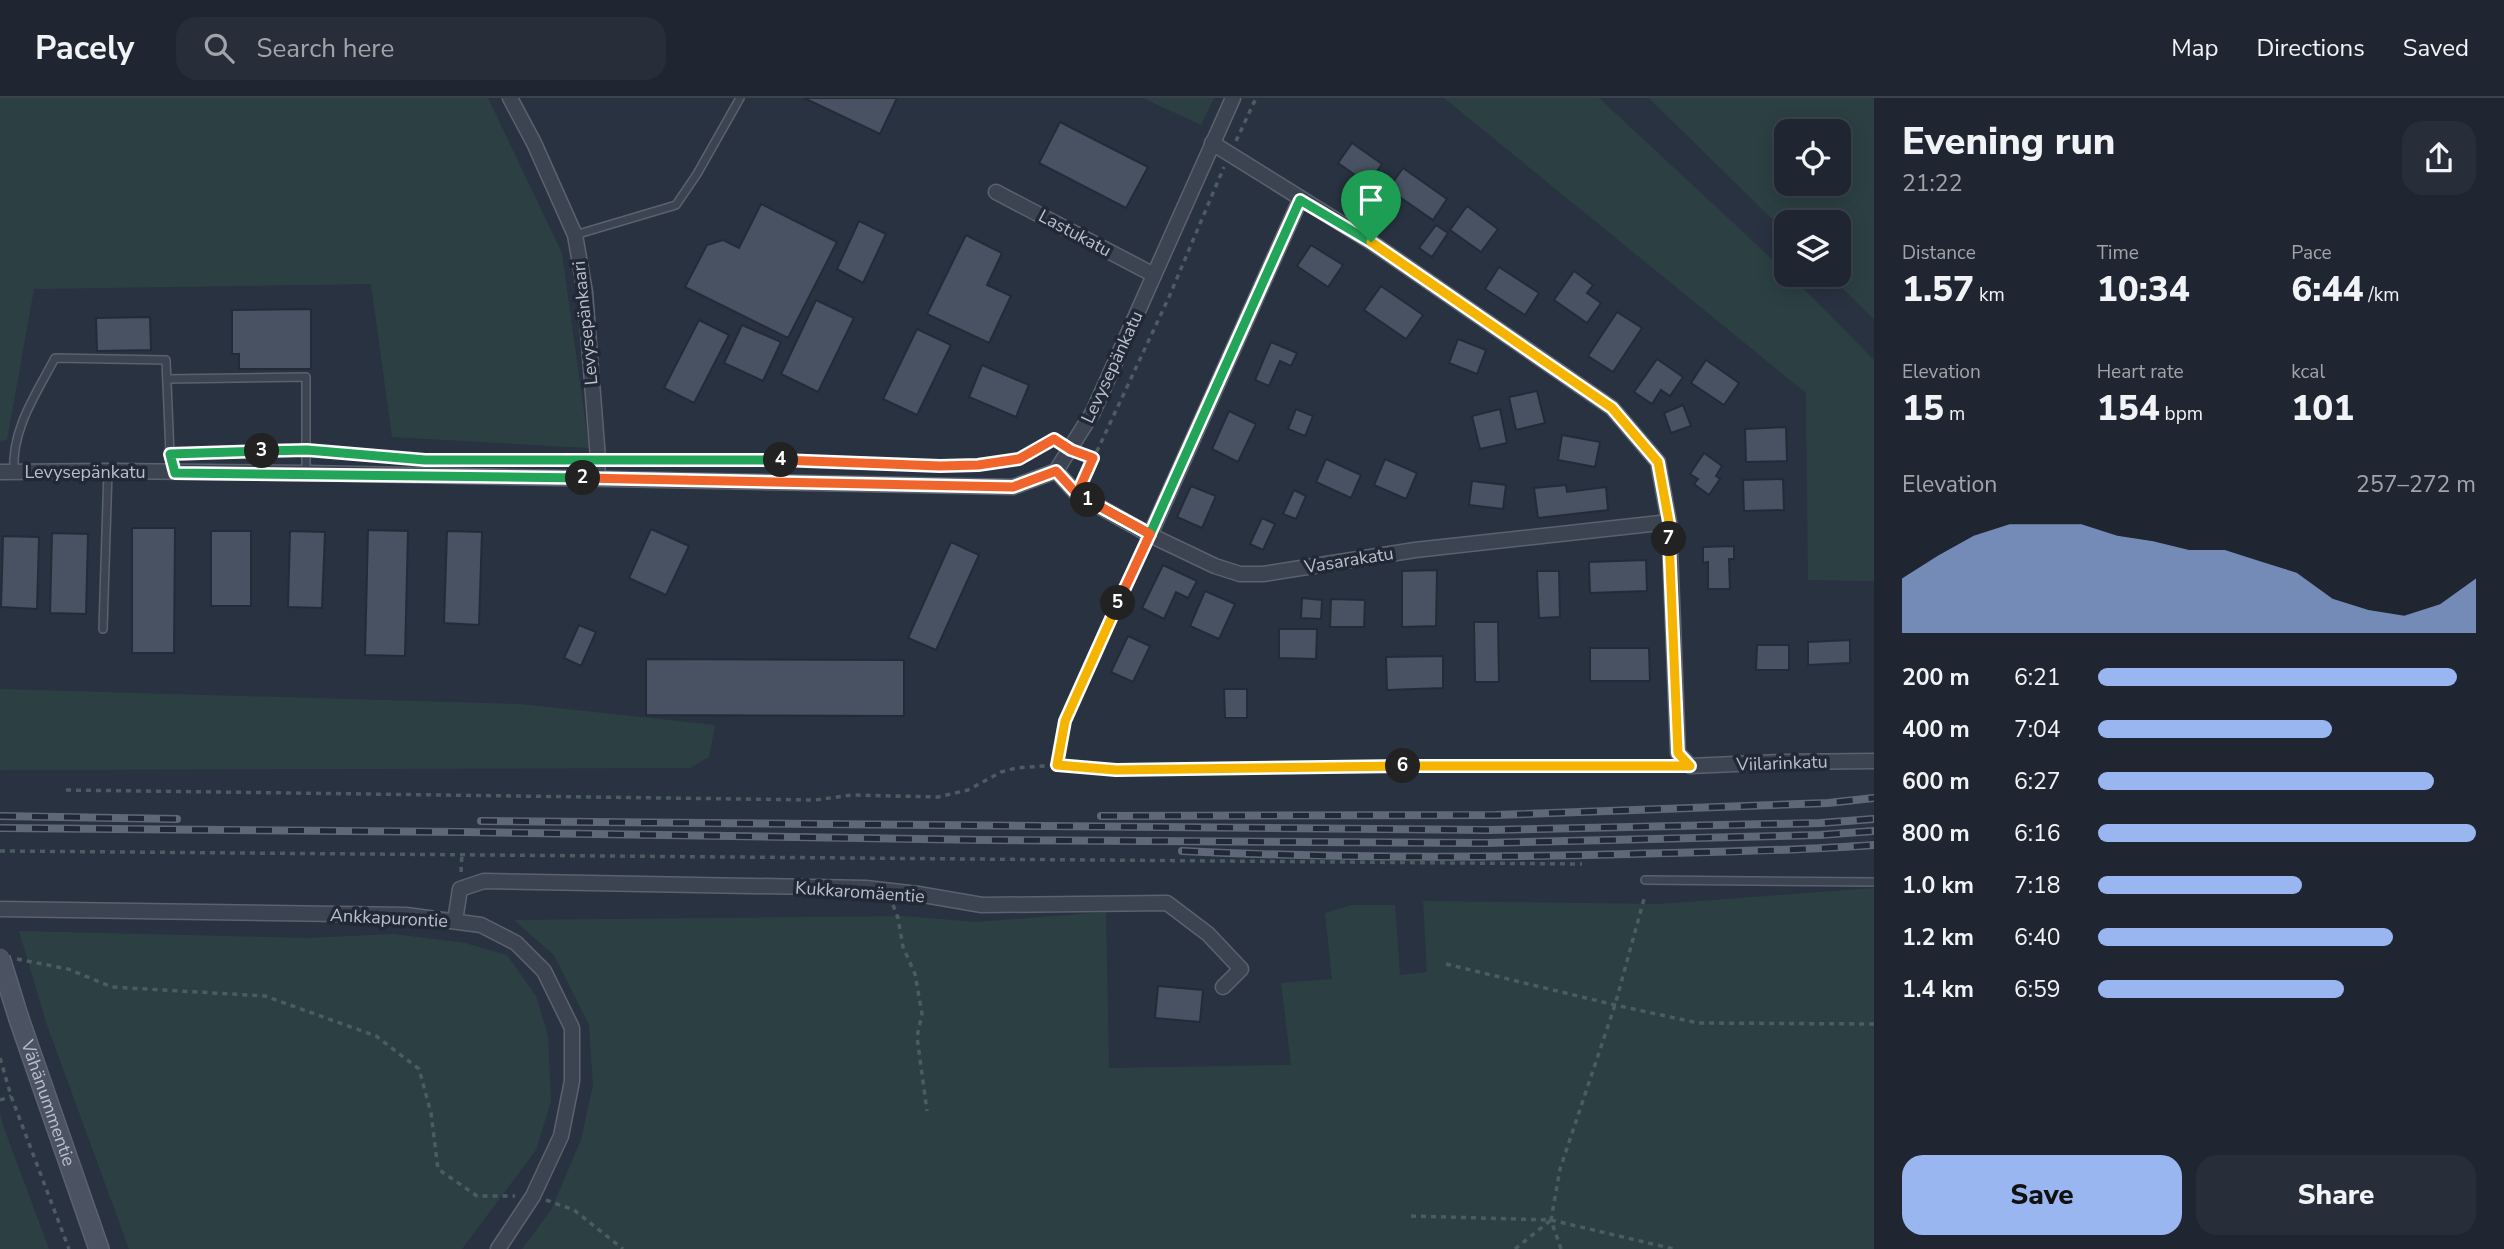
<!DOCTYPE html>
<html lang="en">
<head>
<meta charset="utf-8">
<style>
  :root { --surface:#1f2631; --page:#272e39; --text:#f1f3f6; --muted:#a1a5ab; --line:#3c434d; --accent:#99b6f1 }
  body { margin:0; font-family:"Nunito Sans",sans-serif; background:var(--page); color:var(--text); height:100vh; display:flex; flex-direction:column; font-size:26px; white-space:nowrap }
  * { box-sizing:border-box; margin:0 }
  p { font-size:23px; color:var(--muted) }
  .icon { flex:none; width:38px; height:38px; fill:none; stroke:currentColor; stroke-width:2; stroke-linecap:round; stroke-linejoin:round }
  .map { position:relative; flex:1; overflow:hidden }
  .drawer { display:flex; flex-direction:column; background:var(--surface); width:630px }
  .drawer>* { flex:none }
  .fabs { position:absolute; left:1774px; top:21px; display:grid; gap:14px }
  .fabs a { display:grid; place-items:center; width:77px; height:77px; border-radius:14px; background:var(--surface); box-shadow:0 4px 18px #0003,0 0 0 2px var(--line); font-size:35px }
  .pin { position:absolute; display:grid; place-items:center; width:60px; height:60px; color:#fff; margin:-72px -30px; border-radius:50% 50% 50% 0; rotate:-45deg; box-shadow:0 0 7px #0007 }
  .pin .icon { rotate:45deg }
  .km { position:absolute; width:35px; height:35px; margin:-18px; border-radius:50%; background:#222; color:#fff; font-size:19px; line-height:35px; text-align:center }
  .round { display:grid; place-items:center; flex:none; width:74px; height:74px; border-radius:21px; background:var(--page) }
  .head { display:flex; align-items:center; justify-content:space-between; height:119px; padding:0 28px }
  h1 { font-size:38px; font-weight:800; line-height:52px }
  .figures { display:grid; grid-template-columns:repeat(3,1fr); gap:10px; height:119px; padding:7px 28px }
  .figures div { display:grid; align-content:center }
  .figures b { font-size:35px; font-weight:800 }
  .figures small { font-size:19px; font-weight:400 }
  .figures p { font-size:19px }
  .chart { height:196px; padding:14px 28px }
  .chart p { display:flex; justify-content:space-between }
  .chart svg { width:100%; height:126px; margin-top:7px; fill:var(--accent); opacity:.7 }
  .primary-button { display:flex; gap:14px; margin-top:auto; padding:14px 28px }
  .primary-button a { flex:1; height:80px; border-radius:21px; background:var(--accent); color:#111; font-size:28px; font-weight:800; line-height:80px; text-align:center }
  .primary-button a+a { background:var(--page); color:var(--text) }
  ul { padding:0 28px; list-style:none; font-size:23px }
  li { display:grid; grid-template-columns:112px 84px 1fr; align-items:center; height:52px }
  li i { height:18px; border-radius:9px; background:var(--accent) }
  header { display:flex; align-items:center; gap:42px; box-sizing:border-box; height:98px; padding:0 35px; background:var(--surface); border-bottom:2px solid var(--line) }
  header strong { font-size:33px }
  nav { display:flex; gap:38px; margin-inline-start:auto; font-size:24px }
  .search { width:490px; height:63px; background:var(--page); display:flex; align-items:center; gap:18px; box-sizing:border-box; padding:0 24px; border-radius:21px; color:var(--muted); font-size:26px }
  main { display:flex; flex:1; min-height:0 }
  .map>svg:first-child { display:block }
</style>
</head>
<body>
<header>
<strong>Pacely</strong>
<div class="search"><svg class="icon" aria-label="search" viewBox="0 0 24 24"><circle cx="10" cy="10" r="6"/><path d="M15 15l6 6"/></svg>Search here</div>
<nav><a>Map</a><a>Directions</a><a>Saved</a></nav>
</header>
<main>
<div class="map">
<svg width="1874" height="1151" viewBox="0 0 1874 1151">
  <rect width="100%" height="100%" fill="#293241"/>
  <g fill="#2c4043" fill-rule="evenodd">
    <path d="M0 0H488L562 155 589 350 392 339 371 186 34 191 7 342 0 343Z"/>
    <path d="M1143 0H1214L1201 27Z"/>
    <path d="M1444 0H1599L1802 189 1874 262V483L1808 482 1806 295Z"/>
    <path d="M1649 0H1874V221L1829 177H1839V124H1787V136ZM1787 33H1839V86H1787Z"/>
    <path d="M0 591 520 606 715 627 709 659 690 670 0 672Z"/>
    <path d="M1874 790V1151H522L551 1112 581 1042 593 987 589 927 554 857 514 822 904 818 976 824 1106 814 1109 970 1291 967 1281 885 1332 881 1325 815 1352 807H1395L1400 877 1427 874 1423 803 1659 806Z"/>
    <path d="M19 833 307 840 393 836 465 845 507 857 536 898 548 938 551 1003 536 1052 462 1151H129L47 927Z"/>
    <path d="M0 1015 4 1030 49 1151H0Z"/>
  </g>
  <g fill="#485262" stroke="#242b38" stroke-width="2">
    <path d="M804 0H897L880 36Z"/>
    <path d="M1060 24 1148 69 1126 110 1039 65Z"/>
    <path d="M1352 45 1382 66 1368 86 1338 65Z"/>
    <path d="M1403 70 1447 101 1433 122 1388 91Z"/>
    <path d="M761 106 837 144 788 240 685 189 707 147 723 142 739 150Z"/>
    <path d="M1467 108 1498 131 1481 154 1450 132Z"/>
    <path d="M859 123 886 136 863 185 837 171Z"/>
    <path d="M1436 127 1448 135 1432 159 1419 150Z"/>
    <path d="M966 137 1002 155 987 187 1011 198 989 245 927 216Z"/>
    <path d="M1311 147 1343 167 1328 189 1297 168Z"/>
    <path d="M1499 169 1539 195 1525 217 1485 191Z"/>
    <path d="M1574 173 1593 187 1587 195 1601 205 1587 225 1554 202Z"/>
    <path d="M1381 188 1423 217 1406 241 1364 212Z"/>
    <path d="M816 202 854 220 818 294 781 276Z"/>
    <path d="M311 211V271H239V256H232V212Z"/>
    <path d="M1617 214 1642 230 1613 274 1588 258Z"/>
    <path d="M150 219 151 252 97 253 96 220Z"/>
    <path d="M699 222 729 237 694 305 664 290Z"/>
    <path d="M742 227 781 244 763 283 724 265Z"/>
    <path d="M917 231 951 247 917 317 883 301Z"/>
    <path d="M1458 241 1486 252 1477 276 1449 265Z"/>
    <path d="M1271 244 1297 255 1291 268 1280 263 1269 288 1255 282Z"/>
    <path d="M1657 261 1683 279 1670 298 1661 292 1652 306 1634 294Z"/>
    <path d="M1706 262 1739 285 1724 307 1691 285Z"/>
    <path d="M982 267 1029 287 1016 319 969 299Z"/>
    <path d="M1537 293 1545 325 1516 332 1509 299Z"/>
    <path d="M1683 307 1691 328 1671 335 1664 315Z"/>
    <path d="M1296 311 1313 318 1305 338 1288 331Z"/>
    <path d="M1500 311 1507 345 1480 351 1472 318Z"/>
    <path d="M1229 313 1256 326 1238 364 1212 351Z"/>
    <path d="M1786 329 1787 363 1746 364 1745 331Z"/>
    <path d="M1562 337 1600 344 1595 369 1558 362Z"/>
    <path d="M1704 355 1722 368 1716 378 1720 381 1709 397 1694 386 1698 381 1690 376Z"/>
    <path d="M1326 361 1361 377 1351 400 1316 384Z"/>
    <path d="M1385 361 1417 375 1406 401 1374 387Z"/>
    <path d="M1783 381 1784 412 1744 413 1743 382Z"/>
    <path d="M1472 383 1506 387 1503 411 1469 407Z"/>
    <path d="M1566 387 1567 394 1606 389 1608 412 1538 420 1534 390Z"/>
    <path d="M1191 388 1216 398 1202 430 1177 419Z"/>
    <path d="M1294 392 1306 398 1296 421 1283 416Z"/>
    <path d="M1262 420 1275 426 1263 452 1250 446Z"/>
    <path d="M132 430H175L174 555H132Z"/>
    <path d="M651 431 689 448 666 497 629 480Z"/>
    <path d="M368 432 408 433 405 558 365 557Z"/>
    <rect x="211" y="433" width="40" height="75"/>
    <path d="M290 433 325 434 322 510 288 509Z"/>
    <path d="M447 433 482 434 479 527 444 525Z"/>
    <path d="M52 435 88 436 86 516 50 515Z"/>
    <path d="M3 438 39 439 37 511 1 509Z"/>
    <path d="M951 444 979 457 936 552 908 540Z"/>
    <path d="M1734 448V461H1729L1730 491H1708V464L1703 465V449Z"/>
    <path d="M1646 462 1647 493 1590 495 1589 464Z"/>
    <path d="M1163 467 1197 483 1188 500 1176 494 1164 521 1142 510Z"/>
    <path d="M1437 472 1436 528 1402 529V473Z"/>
    <path d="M1537 473H1559L1560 519 1539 520Z"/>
    <path d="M1205 493 1235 506 1219 541 1190 528Z"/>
    <path d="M1302 500 1322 502 1321 521 1301 520Z"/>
    <path d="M1331 501 1365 502 1364 529H1330Z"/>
    <path d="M1474 524H1498L1499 584H1475Z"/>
    <path d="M579 527 596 534 581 568 564 560Z"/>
    <path d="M1279 531H1317L1316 561 1279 560Z"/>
    <path d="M1128 538 1150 548 1133 584 1111 574Z"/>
    <path d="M1850 542V565L1808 567V544Z"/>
    <path d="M1757 547H1789V572H1756Z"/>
    <path d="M1590 550H1649L1650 583H1590Z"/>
    <path d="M1443 558V590L1387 592 1386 559Z"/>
    <path d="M646 561 904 562V618L646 617Z"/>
    <path d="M1224 591H1247V620H1225Z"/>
    <path d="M1158 888 1203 892 1200 924 1155 920Z"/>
  </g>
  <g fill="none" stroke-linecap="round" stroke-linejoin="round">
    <defs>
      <g id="service">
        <path d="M575 137 676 107 697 76 740 0"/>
        <path d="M167 281 306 279V375"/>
        <path d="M14 374C11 332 36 296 55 260L166 262 170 356 174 374"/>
        <path d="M103 531 108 373"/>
        <path d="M1089 568 1150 437"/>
        <path d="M1645 782 1874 784"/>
      </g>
      <g id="minor">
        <path d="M510 0 534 45 575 137 585 194 598 361 597 380"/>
        <path d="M1212 45 1371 144 1612 310 1658 364 1669 424 1678 655 1690 668 1780 664 1874 663"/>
        <path d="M996 94 1154 177"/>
        <path d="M1056 373 1077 396 1150 437 1215 468 1240 476H1263L1415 452 1669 424"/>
        <path d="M0 374 108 373 306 375 1013 389 1056 373 1093 314 1233 0"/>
        <path d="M1150 437 1300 102"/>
        <path d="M0 811 406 817 481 827 516 845 544 873 572 930V983L561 1038 533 1098 498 1151"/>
        <path d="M455 823 460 791 484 783 866 790 918 796 982 807 1167 805 1208 836 1241 871 1223 889"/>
      </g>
      <g id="secondary">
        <path id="s1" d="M19 921 99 1151"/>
      </g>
    </defs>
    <use href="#service" stroke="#5b626e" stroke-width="10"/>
    <use href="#minor" stroke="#5b626e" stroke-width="17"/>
    <use href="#secondary" stroke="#5b626e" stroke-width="22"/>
    <g stroke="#4b5d61" stroke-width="3.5" stroke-dasharray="5 5" stroke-linecap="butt">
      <path d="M1236 43 1256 0"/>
      <path d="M317 353 396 360"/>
      <path d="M180 356 295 352"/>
      <path d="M1084 357 1093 360"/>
      <path d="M610 361 858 363 940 368 978 367 1019 361 1054 341 1058 344"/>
      <path d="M509 362 585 361"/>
      <path d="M1084 381 1169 199 1224 69"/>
      <path d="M1057 667 1065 623 1084 579"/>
      <path d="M66 692 815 702 852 697 938 699 968 692 1001 674 1016 670 1057 667 1116 672 1426 668 1671 669"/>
      <path d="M0 753 1582 766"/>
      <path d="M461 774 462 755"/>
      <path d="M893 807 898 820 903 849 915 876 922 916 917 939 927 1013"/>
      <path d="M17 861 68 871 112 889 265 898 376 938 419 971 431 1015 438 1071 477 1098H515"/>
      <path d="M1446 866 1615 907 1698 925 1874 926"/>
      <path d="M0 960 11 998 69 1151"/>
      <path d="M0 1002 11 998"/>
      <path d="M546 1102 574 1112 623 1151"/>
      <path d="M1411 1118 1551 1122 1674 1151"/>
      <path d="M1515 1151 1551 1122"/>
      <path d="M1561 1151 1551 1122 1560 1071 1615 907 1644 801"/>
    </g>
    <use href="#service" stroke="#3d4451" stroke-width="7"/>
    <use href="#minor" stroke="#3d4451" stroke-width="14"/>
    <use href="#secondary" stroke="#4b5363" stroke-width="19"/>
    <defs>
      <g id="rail">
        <path d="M0 718 177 721"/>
        <path d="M1101 718 1496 717 1828 705 1874 700"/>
        <path d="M481 723 1488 732 1820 725 1874 721"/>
        <path d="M0 730 464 734 983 742 1486 745 1820 737 1874 733"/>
        <path d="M1182 753C1331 760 1480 760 1629 756 1711 754 1793 753 1874 747"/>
      </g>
    </defs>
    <use href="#rail" stroke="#5f6877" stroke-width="8"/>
    <use href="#rail" stroke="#222936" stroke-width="5" stroke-dasharray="16" stroke-linecap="butt"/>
    <defs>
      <path id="secondary-bridge" d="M0 860 19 921"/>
    </defs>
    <use href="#secondary-bridge" stroke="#5b626e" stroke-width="22" stroke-linecap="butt"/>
    <use href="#secondary-bridge" stroke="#4b5363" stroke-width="19"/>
  </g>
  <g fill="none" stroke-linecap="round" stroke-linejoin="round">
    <defs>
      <path id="split-1" d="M1088 402 1150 436 1300 102 1371 144"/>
      <path id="split-2" d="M583 380 1013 389 1056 373 1077 396 1088 402"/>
      <path id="split-3" d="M262 353 170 356 175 375 583 380"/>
      <path id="split-4" d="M262 353 307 352 425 362H781"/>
      <path id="split-5" d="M781 362 940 368 978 367 1019 361 1054 341 1071 352 1093 360 1077 396 1150 436 1118 505"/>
      <path id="split-6" d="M1118 505 1065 623 1057 667 1116 672 1403 668"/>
      <path id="split-7" d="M1403 668H1690L1678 655 1669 441"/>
      <path id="split-8" d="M1371 144 1612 310 1658 364 1669 424V441"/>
    </defs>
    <use href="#split-1" stroke="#fff" stroke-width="14"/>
    <use href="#split-2" stroke="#fff" stroke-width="14"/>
    <use href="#split-3" stroke="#fff" stroke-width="14"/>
    <use href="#split-4" stroke="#fff" stroke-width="14"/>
    <use href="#split-5" stroke="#fff" stroke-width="14"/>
    <use href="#split-6" stroke="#fff" stroke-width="14"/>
    <use href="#split-7" stroke="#fff" stroke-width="14"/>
    <use href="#split-8" stroke="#fff" stroke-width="14"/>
    <use href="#split-1" stroke="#22a559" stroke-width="9"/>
    <use href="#split-2" stroke="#f0652b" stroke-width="9"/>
    <use href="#split-3" stroke="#22a559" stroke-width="9"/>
    <use href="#split-4" stroke="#22a559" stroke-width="9"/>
    <use href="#split-5" stroke="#f0652b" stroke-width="9"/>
    <use href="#split-6" stroke="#f5b400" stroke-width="9"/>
    <use href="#split-7" stroke="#f5b400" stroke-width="9"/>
    <use href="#split-8" stroke="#f5b400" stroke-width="9"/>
  </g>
  <g text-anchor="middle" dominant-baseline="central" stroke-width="7" stroke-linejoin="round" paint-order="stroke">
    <g font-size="18" fill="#babfcb" stroke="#222936">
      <text transform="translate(1075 135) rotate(28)">Lastukatu</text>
      <text transform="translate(585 225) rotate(-96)">Levysepänkaari</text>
      <text transform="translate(1112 269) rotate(-65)">Levysepänkatu</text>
      <text x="85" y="374">Levysepänkatu</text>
      <text transform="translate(1349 462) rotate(-9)">Vasarakatu</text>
      <text transform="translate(1782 665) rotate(-2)">Viilarinkatu</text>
      <text transform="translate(860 794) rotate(4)">Kukkaromäentie</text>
      <text transform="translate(389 820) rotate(3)">Ankkapurontie</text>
      <text stroke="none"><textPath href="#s1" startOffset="89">Vähänummentie</textPath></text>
    </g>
  </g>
</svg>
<div class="fabs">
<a><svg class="icon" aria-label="locate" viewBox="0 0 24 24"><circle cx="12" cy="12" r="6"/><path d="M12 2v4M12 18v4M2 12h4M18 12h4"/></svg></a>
<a><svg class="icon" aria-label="layers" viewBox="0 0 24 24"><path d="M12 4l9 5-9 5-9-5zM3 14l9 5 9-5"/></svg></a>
</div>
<div class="pin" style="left:1371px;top:144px;background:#1e9e55"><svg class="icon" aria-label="arrive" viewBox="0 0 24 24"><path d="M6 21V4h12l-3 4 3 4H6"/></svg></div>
<b class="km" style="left:1088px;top:402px">1</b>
<b class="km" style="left:583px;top:380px">2</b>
<b class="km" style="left:262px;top:353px">3</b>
<b class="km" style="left:781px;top:362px">4</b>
<b class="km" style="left:1118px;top:505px">5</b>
<b class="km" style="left:1403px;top:668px">6</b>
<b class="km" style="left:1669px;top:441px">7</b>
</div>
<section class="drawer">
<div class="head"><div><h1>Evening run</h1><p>21:22</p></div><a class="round"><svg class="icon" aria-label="share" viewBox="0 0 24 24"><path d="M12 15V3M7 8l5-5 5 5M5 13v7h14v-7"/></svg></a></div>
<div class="figures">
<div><p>Distance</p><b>1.57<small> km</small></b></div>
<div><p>Time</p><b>10:34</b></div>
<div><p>Pace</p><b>6:44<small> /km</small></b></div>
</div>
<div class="figures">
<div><p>Elevation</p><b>15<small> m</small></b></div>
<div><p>Heart rate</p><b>154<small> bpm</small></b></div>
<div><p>kcal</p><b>101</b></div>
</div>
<div class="chart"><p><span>Elevation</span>257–272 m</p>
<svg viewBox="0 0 160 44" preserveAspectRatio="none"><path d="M0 44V25L10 17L20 10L30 6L40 6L50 6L60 10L70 12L80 15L90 15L100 19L110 23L120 32L130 36L140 38L150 34L160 25V44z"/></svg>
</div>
<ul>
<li><b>200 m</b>6:21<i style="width:95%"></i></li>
<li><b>400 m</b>7:04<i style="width:62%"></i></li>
<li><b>600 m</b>6:27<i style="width:89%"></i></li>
<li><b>800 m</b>6:16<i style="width:100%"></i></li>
<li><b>1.0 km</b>7:18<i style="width:54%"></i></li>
<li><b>1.2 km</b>6:40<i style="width:78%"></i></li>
<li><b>1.4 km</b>6:59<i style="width:65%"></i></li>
</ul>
<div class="primary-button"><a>Save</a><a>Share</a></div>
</section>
</main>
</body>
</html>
